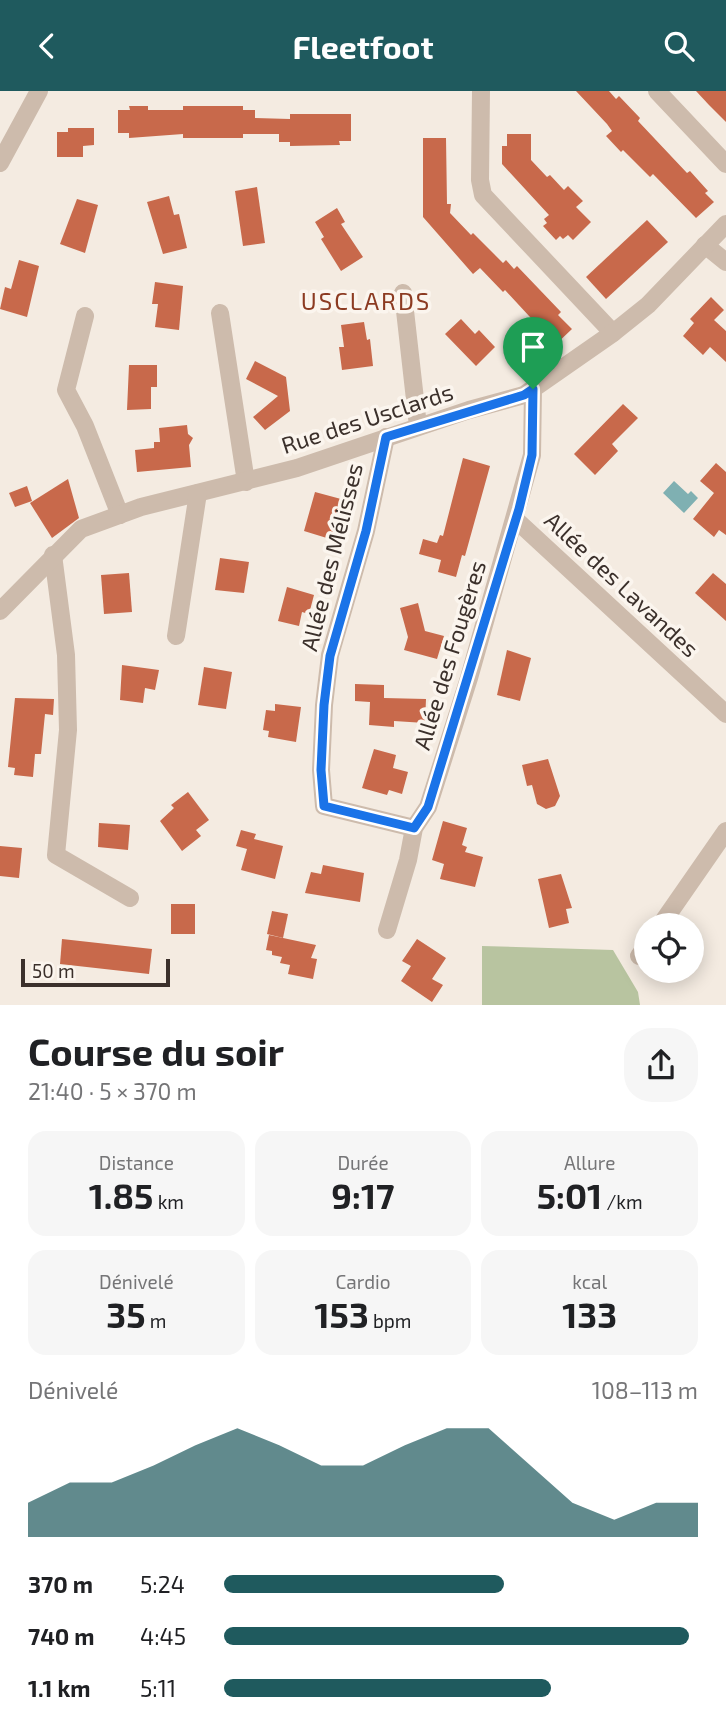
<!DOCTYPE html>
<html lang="fr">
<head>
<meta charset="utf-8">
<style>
  :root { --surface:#fff; --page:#f6f6f6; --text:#202124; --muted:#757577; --accent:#1f5a5e }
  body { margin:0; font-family:"Exo 2",sans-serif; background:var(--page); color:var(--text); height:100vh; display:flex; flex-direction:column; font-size:26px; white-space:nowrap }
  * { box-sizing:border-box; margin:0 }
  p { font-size:23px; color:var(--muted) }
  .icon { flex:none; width:38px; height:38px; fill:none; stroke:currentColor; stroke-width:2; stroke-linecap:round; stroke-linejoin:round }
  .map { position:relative; height:914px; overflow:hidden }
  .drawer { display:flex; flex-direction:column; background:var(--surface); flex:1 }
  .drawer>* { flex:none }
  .tools { position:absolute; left:634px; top:822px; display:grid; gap:14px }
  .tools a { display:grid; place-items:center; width:70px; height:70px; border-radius:50%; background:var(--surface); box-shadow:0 4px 18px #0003; font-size:35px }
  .scale { position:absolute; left:21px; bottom:18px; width:149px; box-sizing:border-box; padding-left:7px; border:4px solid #3b302b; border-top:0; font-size:19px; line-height:24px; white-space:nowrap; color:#3b302b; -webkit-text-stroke:5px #fbf5ee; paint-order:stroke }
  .pin { position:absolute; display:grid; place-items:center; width:60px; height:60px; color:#fff; margin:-72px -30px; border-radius:50% 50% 50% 0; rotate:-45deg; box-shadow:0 0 7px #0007 }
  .pin .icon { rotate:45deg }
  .round { display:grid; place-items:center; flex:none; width:74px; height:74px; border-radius:28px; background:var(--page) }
  .headline { display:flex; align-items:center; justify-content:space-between; height:119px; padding:0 28px }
  h1 { font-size:38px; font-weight:700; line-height:52px }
  .stats { display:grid; grid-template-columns:repeat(3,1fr); gap:10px; height:119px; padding:7px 28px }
  .stats div { display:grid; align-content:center; border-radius:18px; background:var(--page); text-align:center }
  .stats b { font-size:35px; font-weight:700 }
  .stats small { font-size:19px; font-weight:400 }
  .stats p { font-size:19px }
  .chart { height:196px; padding:14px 28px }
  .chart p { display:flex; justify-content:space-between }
  .chart svg { width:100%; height:126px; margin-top:7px; fill:var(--accent); opacity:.7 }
  ul { padding:0 28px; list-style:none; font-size:23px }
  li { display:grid; grid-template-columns:112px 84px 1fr; align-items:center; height:52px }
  li i { height:18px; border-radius:9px; background:var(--accent) }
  header { display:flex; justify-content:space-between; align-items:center; height:91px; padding:0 28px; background:var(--accent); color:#fff; font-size:32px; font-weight:700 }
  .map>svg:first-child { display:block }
</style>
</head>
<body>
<header><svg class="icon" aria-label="back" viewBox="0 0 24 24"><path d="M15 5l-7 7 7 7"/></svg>Fleetfoot<svg class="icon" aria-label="search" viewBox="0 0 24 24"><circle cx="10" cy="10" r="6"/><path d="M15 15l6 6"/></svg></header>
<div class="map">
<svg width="726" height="915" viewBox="0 0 726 915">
  <rect width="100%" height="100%" fill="#f4ebe1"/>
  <path fill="#b8c4a0" d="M482 855 613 859 638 901 640 914H482Z"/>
  <path fill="#7fb0b2" d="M674 390 688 403 691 400 698 407 684 422 663 402Z"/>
  <g fill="#c8694b">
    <path d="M576 0H609L616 8 619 5 640 27 638 30 687 82 690 80 708 100 705 102 714 111 696 127 653 83 650 86 623 59 621 61 606 45 612 40 607 33Z"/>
    <path d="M696 0H726V31L709 14Z"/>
    <path d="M129 15H148V19H183V15H243V19H255V27L290 28V23H351V50H339L340 54 290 55V51H279V43H243V47H183V43L129 47V42H118V19H130Z"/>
    <path d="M68 37H94V54L83 55V66H57V41H68Z"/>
    <path d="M507 43H531V69L547 86 550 84 564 99 568 95 583 110 576 116 591 131 573 149 568 144 563 148 560 145 556 149 543 135 547 132 544 128 549 124 502 73V55H507Z"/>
    <path d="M423 47H446L447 113H451L450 122 471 144 473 142 503 172 506 169 514 178 517 175 561 221 558 224 572 238 553 256 539 241 542 239 505 199 503 201 480 177 473 183 423 126Z"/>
    <path d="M257 96 265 152 243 155 235 100Z"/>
    <path d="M169 105 174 124 179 123 187 157 163 163 147 111Z"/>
    <path d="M77 108 98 114 85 162 60 153Z"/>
    <path d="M337 117 345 131 341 133 363 166 341 180 321 148 324 146 315 131Z"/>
    <path d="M647 129 668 151 606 208 586 186Z"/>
    <path d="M19 169 39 175 27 226 0 218 5 196 11 198Z"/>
    <path d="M155 191 183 195 179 239 155 236 158 213H152Z"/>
    <path d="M711 206 724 219 714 229 726 240V271L710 256 703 264 683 245 694 232 690 228Z"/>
    <path d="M461 228 475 243 479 239 495 256 476 275 445 243Z"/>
    <path d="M364 231 367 249 370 248 373 275 342 279 339 256H344L341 234Z"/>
    <path d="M255 270 286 286 290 320 265 339 253 326 278 305 246 288Z"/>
    <path d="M129 274H157V296H151V318L127 319Z"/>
    <path d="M623 313 638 327 612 353 618 360 595 384 574 363Z"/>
    <path d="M187 334 188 343 193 347 189 354 191 376 137 381 135 359 154 357V351H160L159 337Z"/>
    <path d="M463 367 490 375 465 465 462 464 456 486 438 481 441 469 419 463 423 448 437 452 440 444 443 445Z"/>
    <path d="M716 372 726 381V444L719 439 714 446 693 428 714 402 700 390Z"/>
    <path d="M68 388 79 427 52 447 30 412Z"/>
    <path d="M27 395 32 410 15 416 9 402Z"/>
    <path d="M315 401 341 408 336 428 339 429 334 444 331 443 330 448 304 440Z"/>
    <path d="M220 467 249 471 244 502 215 499Z"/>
    <path d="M129 482 132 521 104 523 101 484Z"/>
    <path d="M713 482 726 493V530L695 502Z"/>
    <path d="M287 496 314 504 309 523 302 521 299 535 278 530Z"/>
    <path d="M418 512 425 540 444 545 437 568 404 559 408 546 400 517Z"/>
    <path d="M507 559 531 567 520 610 497 604Z"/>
    <path d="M122 574 159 579 155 599 145 597 143 612 120 609Z"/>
    <path d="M204 576 232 581 226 618 198 614Z"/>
    <path d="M355 593 384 594V607L426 608 425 632 394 630V636L369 634 370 611 355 610Z"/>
    <path d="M15 607 54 608 53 624 45 623 41 663H35L33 686 14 684 15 677 8 676Z"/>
    <path d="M275 613 301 616 296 651 268 646 269 640 263 639 266 619 275 620Z"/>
    <path d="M374 658 396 664 393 677 408 681 402 703 389 699 387 704 362 697Z"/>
    <path d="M548 668 560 705 555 715 546 718 537 713 532 694 527 695 522 674Z"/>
    <path d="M188 701 209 729 196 739 201 745 182 760 160 730 174 717 171 714Z"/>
    <path d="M443 730 467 737 462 754 467 756 465 761 483 766 475 796 440 788 444 773 432 769Z"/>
    <path d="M99 732 130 734 128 759 98 756Z"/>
    <path d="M241 739 256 743 254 748 283 755 275 788 241 779 247 758 236 755Z"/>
    <path d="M0 755 22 757 19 787 0 785Z"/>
    <path d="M323 774 364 782 360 811 305 802 311 781 321 783Z"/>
    <path d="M561 783 572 817 566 818 569 832 549 837 538 788Z"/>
    <rect x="171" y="813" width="24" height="30"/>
    <path d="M272 820 288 823 283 847 267 843Z"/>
    <path d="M269 844 316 854 311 867 317 868 313 888 288 883 290 874 280 872 282 866 272 864V860L266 859Z"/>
    <path d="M62 848 152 858 149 883 60 873Z"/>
    <path d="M417 848 446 867 432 888 443 894 432 911 401 890 411 875 402 870Z"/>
  </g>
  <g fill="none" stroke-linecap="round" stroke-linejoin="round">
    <g stroke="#cdbbac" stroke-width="18">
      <path d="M481 0 480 89 483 104 613 242"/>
      <path d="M657 0 726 73"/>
      <path d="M0 72 39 0"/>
      <path d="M705 154 726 171"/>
      <path d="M403 202 418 335"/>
      <path d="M220 222 246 391"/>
      <path d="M85 225 66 299 85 335 120 424"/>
      <path d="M386 346 366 440 330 564 324 614 321 679 324 715 414 737"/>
      <path d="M515 428 726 623"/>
      <path d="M53 464 66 564 68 639 56 764 130 807"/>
      <path d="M0 520 81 438 141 416 297 377 469 319 524 304 613 242 648 214 726 133"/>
      <path d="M176 545 198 402"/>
      <path d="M660 835 726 740"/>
      <path d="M387 839 408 769 414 737 428 716 469 587 532 364 533 298"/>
      <path d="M639 865 646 856"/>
    </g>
  </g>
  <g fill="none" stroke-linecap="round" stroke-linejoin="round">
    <defs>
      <path id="route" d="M533 298 532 364 519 418 428 716 414 737 324 715 321 679 324 614 330 565 366 440 386 346 524 304Z"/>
    </defs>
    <use href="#route" stroke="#fff" stroke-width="14"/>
    <use href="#route" stroke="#1a73e8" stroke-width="9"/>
  </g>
  <g text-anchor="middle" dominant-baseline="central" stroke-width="7" stroke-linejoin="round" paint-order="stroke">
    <g font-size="23" fill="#3b302b" stroke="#fbf5ee">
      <text transform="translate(367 327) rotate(-18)">Rue des Usclards</text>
      <text transform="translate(331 466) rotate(-76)">Allée des Mélisses</text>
      <text transform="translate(622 493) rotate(43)">Allée des Lavandes</text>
      <text transform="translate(449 564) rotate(-73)">Allée des Fougères</text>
    </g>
    <g font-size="24" letter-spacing="2" fill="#8c3b22" stroke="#fbf5ee">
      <text x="366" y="209">USCLARDS</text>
    </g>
  </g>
</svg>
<div class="tools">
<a><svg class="icon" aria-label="locate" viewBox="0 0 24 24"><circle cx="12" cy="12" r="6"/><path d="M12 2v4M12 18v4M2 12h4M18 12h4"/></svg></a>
</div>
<div class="scale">50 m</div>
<div class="pin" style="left:533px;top:298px;background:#1e9e55"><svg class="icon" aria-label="arrive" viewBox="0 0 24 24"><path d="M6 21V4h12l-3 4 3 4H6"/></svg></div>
</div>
<section class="drawer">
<div class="headline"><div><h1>Course du soir</h1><p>21:40 · 5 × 370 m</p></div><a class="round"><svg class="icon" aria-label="share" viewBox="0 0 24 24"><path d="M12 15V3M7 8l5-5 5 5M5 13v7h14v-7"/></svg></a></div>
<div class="stats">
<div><p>Distance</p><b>1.85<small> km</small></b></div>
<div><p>Durée</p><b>9:17</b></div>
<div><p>Allure</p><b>5:01<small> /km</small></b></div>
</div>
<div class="stats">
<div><p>Dénivelé</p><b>35<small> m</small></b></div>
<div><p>Cardio</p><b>153<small> bpm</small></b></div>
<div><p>kcal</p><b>133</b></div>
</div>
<div class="chart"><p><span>Dénivelé</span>108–113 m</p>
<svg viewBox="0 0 160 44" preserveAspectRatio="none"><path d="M0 44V32L10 25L20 25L30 19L40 12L50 6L60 12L70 19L80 19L90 12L100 6L110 6L120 19L130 32L140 38L150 32L160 32V44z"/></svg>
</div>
<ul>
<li><b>370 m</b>5:24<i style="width:59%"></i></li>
<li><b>740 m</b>4:45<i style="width:98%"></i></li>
<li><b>1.1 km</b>5:11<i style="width:69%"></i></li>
</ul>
</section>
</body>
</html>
